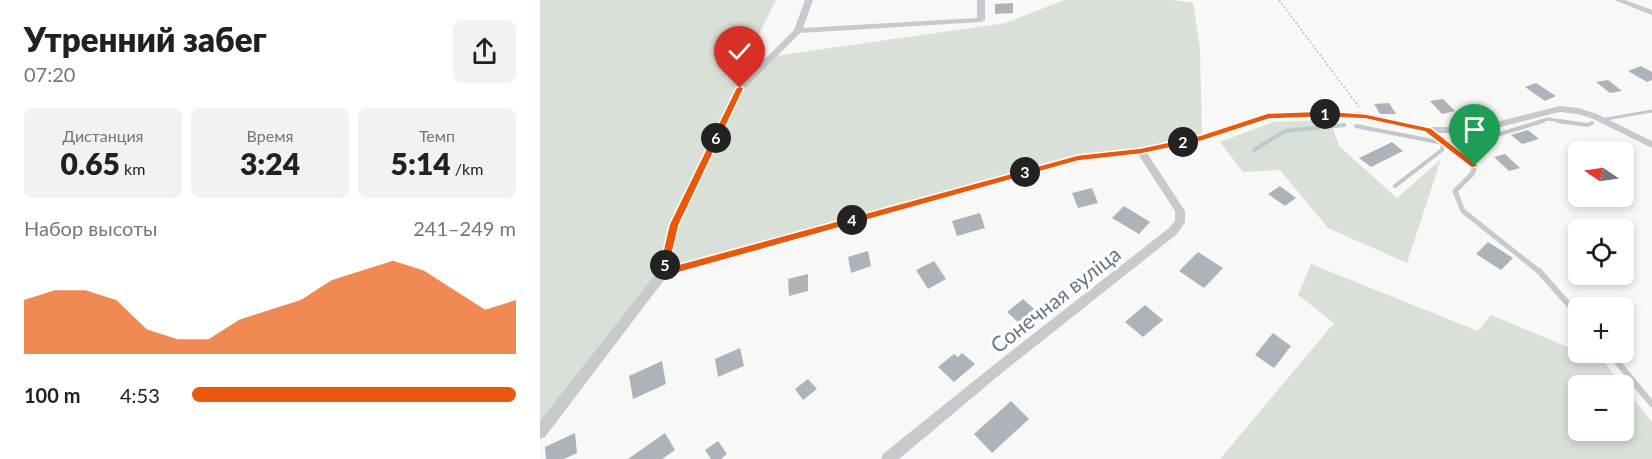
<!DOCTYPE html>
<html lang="ru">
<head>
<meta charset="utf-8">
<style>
  :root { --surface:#fff; --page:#f2f2f2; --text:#202124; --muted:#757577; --accent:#ea580c }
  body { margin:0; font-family:Lato,sans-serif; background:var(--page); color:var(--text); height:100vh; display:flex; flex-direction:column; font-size:22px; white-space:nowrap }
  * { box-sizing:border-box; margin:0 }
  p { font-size:20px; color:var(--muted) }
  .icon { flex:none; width:33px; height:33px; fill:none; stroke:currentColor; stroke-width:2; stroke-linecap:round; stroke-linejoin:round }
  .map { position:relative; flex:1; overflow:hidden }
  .details { display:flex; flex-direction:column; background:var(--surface); width:540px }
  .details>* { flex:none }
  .needle { width:39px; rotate:283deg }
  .fabs { position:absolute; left:1028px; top:141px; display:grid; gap:12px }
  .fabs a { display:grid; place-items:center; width:66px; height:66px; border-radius:9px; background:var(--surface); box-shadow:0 3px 9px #0003; font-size:30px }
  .pin { position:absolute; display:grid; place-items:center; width:51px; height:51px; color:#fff; margin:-62px -26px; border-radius:50% 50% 50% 0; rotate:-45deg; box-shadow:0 0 6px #0007 }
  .pin .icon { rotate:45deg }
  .km { position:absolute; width:30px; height:30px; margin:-15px; border-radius:50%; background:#222; color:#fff; font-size:16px; line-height:30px; text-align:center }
  .round { display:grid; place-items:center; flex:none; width:63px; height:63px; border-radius:9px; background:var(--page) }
  .summary { display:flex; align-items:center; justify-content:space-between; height:102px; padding:0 24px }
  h1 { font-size:33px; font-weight:800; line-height:45px }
  .metrics { display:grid; grid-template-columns:repeat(3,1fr); gap:9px; height:102px; padding:6px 24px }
  .metrics div { display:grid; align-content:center; border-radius:9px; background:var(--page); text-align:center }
  .metrics b { font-size:30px; font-weight:800 }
  .metrics small { font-size:16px; font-weight:400 }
  .metrics p { font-size:16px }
  .chart { height:168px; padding:12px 24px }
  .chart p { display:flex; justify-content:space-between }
  .chart svg { width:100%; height:108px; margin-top:6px; fill:var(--accent); opacity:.7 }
  ul { padding:0 24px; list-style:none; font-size:20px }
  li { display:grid; grid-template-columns:96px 72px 1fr; align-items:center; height:45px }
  li i { height:15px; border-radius:8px; background:var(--accent) }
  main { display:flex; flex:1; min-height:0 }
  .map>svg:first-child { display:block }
</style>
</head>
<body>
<main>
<section class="details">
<div class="summary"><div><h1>Утренний забег</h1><p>07:20</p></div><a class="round"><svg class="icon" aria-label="share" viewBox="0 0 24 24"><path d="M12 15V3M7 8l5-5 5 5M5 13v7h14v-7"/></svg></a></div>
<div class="metrics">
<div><p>Дистанция</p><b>0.65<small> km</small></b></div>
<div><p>Время</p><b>3:24</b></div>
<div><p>Темп</p><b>5:14<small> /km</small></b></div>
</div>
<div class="chart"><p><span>Набор высоты</span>241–249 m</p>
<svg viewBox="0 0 160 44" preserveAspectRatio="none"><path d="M0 44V22L10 18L20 18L30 22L40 34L50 38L60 38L70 30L80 26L90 22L100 14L110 10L120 6L130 10L140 18L150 26L160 22V44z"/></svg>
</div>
<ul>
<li><b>100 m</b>4:53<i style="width:100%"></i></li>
</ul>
</section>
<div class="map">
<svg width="1112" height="459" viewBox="0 0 1112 459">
  <rect width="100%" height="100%" fill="#f8f8f6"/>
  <g fill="#d9e0d7" fill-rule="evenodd">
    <path d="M0 0H236L206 60 466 23 524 0H634L653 3 660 47 662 138 601 151 538 158 123 273 0 432Z"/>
    <path d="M790 120 799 146 857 198 901 159 867 263 788 228 740 170 703 172 680 142 733 122Z"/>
    <path d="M771 264 938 331 951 315 1064 362 1112 422V459H680L794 323 758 295ZM1038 386H1083V430H1038Z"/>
  </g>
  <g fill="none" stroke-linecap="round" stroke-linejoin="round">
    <g stroke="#bfc8cd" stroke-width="3">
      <path d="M1066 119 1112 111"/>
      <path d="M998 122 1008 119 1028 122"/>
    </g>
    <g stroke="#bfc8cd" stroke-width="4">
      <path d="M1018 121 1047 125 1052 123"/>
      <path d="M816 126 903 143 902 150 855 186"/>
      <path d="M907 144 943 139 1003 121"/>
      <path d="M714 150 745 131 804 125"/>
    </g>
  </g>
  <g fill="#adb3ba">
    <path d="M473 3V13L455 14V4Z"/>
    <path d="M1101 66 1112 72V80L1107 82 1088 71Z"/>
    <path d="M1068 80 1082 91 1070 93 1056 82Z"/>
    <path d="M996 83 1016 96 1005 101 985 87Z"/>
    <path d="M903 99 915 111 902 114 890 101Z"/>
    <path d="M849 103 856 114H840L834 104Z"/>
    <path d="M988 130 999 139 982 144 971 135Z"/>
    <path d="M852 142 863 151 831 167 819 158Z"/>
    <path d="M965 154 980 168 969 171 954 157Z"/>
    <path d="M740 186 756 198 745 206 728 194Z"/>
    <path d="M552 188 558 203 538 208 532 193Z"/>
    <path d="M584 206 610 222 599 234 572 218Z"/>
    <path d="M440 213 445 228 417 236 412 221Z"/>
    <path d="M948 242 973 258 961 270 936 254Z"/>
    <path d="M328 251 331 266 311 273 308 257Z"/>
    <path d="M658 252 683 268 664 288 639 271Z"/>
    <path d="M394 261 406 279 388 289 376 270Z"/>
    <path d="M268 274V291L249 296 248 279Z"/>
    <path d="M483 299 501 315 484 328 467 312Z"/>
    <path d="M605 305 623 320 603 337 585 322Z"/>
    <path d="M733 333 751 346 734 368 715 355Z"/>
    <path d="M200 348 204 366 178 377 175 359Z"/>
    <path d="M422 353 435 364 414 382 398 367 414 354 418 357Z"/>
    <path d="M122 361 126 384 93 399 89 376Z"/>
    <path d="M268 379 277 389 263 400 255 389Z"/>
    <path d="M471 401 489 419 452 453 434 434Z"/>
    <path d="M35 433 37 453 24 459H6L5 447Z"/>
    <path d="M125 433 135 450 122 459H88Z"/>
    <path d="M178 441 187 454 181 459H171L165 450Z"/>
  </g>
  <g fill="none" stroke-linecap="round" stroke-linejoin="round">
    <path stroke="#bec0c2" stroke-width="1.5" stroke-dasharray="2 2" stroke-linecap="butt" d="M739 0 819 107"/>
    <path stroke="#c6c9cd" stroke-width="5" d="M888 130 935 166 932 174 915 191 923 211 1001 273"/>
    <g stroke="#c6c9cd" stroke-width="6">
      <path d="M999 271 1038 315"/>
      <path d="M1069 352 1112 404"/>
    </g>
    <g fill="#c6c9cd" fill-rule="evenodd">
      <path d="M265 0H273L263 28 437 18V0H445V20L441 22 260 33 204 89 139 225 130 267 538 155 601 148 661 135 728 113 785 111 826 113 888 127H936L1020 106 1038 108 1057 114 1112 141V148L1051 118 1037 114 1020 112 936 133H888L826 119 785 117 729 119 665 140 607 153 645 211V222L637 234 463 372 359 459H341L343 454 455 364 629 228 635 221V211L598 154 538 161 127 276 5 437 0 439V421L118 271 129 225 196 88 254 30Z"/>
      <path d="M1074 0H1085L1112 10V15Z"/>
    </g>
  </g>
  <path fill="#ea580c" stroke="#fff" stroke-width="1.5" d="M200 86 204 88 139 225 129 267 538 155 601 148 661 135 728 113 785 111 826 114 891 128 939 166 932 168 885 132 826 119 785 117 729 119 662 141 601 154 538 161 123 277 119 276 118 273 129 225 196 88Z"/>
  <g text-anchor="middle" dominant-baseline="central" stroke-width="6" stroke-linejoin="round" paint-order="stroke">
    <g font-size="21" fill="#677586" stroke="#fff">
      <text transform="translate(515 299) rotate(-38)">Сонечная вуліца</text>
    </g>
  </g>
</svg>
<div class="fabs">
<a><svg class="needle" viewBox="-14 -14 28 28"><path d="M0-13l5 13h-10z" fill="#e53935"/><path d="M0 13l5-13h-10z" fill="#757577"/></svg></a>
<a><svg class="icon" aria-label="locate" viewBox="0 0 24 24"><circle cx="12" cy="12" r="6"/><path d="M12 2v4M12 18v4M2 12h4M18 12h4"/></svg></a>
<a>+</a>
<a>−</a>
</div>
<div class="pin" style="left:935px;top:166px;background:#1e9e55"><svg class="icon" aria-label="arrive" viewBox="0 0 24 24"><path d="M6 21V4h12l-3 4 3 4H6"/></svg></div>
<div class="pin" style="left:200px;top:88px;background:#d93025"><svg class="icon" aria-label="check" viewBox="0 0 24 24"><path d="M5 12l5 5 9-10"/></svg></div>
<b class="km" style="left:785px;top:114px">1</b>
<b class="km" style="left:643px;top:142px">2</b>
<b class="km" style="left:485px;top:172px">3</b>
<b class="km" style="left:312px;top:220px">4</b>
<b class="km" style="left:125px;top:265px">5</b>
<b class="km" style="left:176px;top:138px">6</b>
</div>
</main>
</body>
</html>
